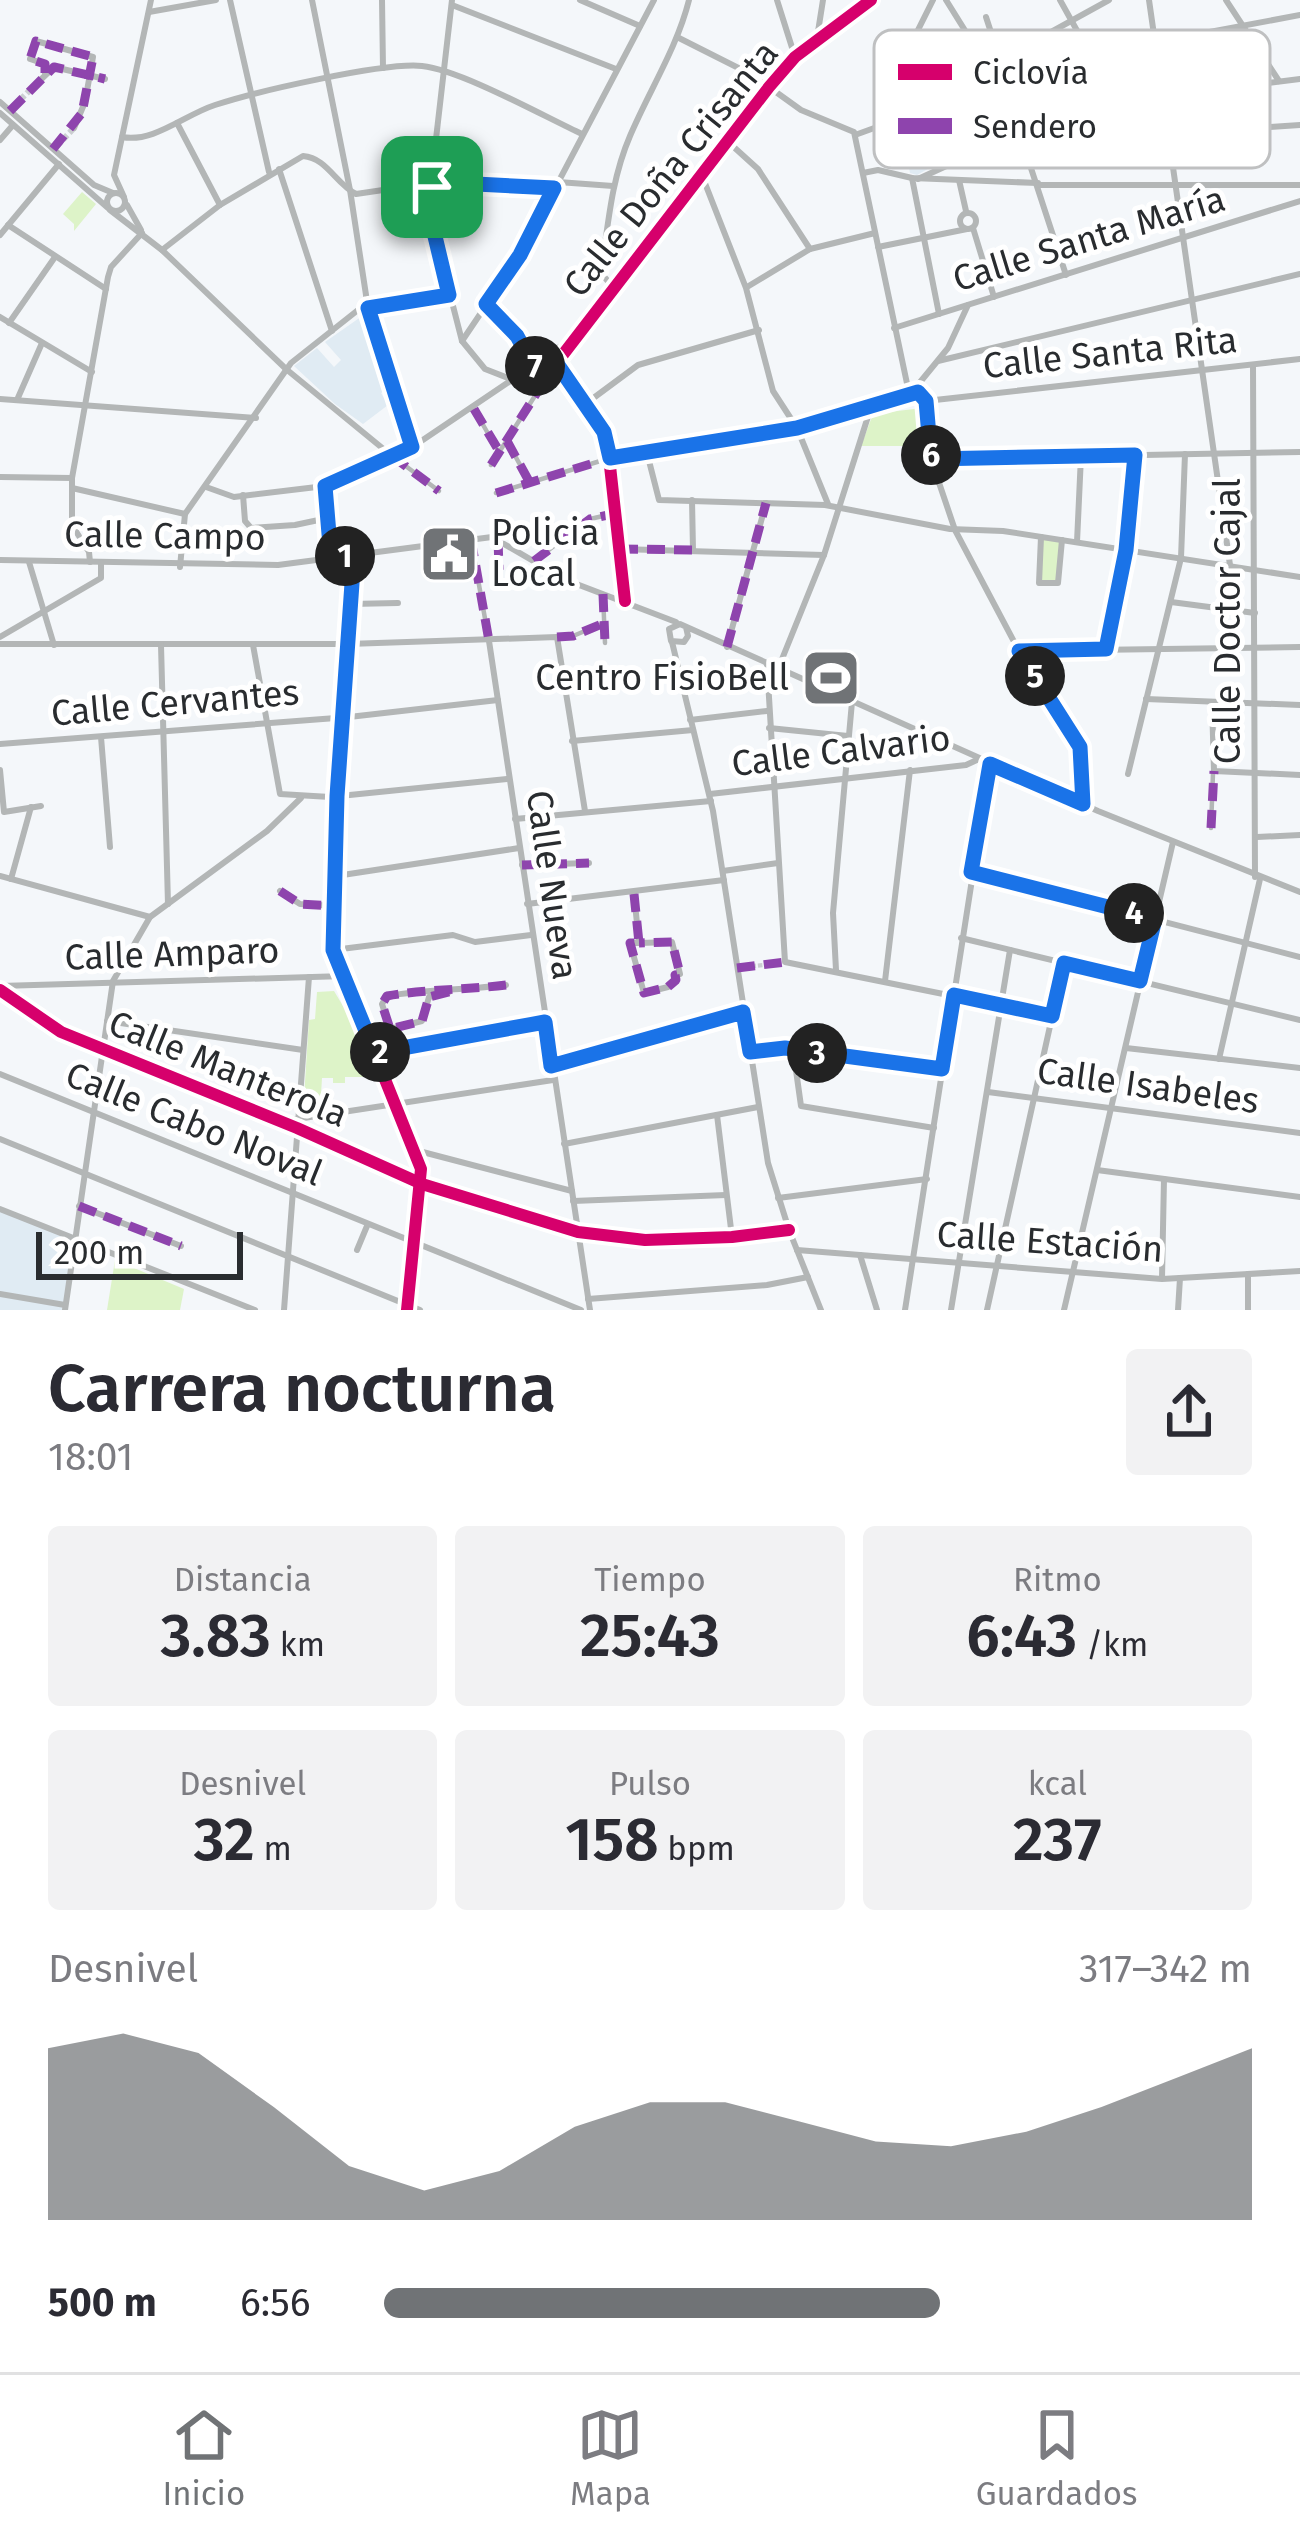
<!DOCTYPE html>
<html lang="es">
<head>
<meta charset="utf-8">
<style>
  :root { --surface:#fff; --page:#f2f2f3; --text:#2b2b33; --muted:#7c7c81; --line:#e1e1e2; --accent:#707376 }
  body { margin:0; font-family:"Fira Sans",sans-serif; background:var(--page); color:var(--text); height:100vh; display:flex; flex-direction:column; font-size:45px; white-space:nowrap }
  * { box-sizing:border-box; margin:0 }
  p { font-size:39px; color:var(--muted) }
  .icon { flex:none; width:66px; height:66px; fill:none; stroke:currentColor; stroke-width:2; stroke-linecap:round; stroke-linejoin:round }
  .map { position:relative; height:1310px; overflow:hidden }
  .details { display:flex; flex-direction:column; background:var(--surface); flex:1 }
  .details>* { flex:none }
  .scale { position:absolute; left:36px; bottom:30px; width:207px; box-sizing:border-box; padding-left:12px; border:6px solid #292c2f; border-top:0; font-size:33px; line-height:42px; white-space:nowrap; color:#292c2f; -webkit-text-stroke:9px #fff; paint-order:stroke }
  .pin { position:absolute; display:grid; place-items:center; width:102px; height:102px; color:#fff; margin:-51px; border-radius:24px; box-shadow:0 6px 18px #0006 }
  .km { position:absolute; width:60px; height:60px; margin:-30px; border-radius:50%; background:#222; color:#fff; font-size:33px; line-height:60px; text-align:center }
  .round { display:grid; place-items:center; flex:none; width:126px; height:126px; border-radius:12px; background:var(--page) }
  .summary { display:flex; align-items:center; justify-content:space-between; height:204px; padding:0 48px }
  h1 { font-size:66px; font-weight:600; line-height:90px }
  .figures { display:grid; grid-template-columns:repeat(3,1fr); gap:18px; height:204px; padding:12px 48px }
  .figures div { display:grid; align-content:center; border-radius:12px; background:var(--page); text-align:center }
  .figures b { font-size:60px; font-weight:600 }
  .figures small { font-size:33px; font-weight:400 }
  .figures p { font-size:33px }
  .chart { height:336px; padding:24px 48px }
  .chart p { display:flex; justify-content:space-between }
  .chart svg { width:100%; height:216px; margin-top:12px; fill:var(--accent); opacity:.7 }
  ul { padding:0 48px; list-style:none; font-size:39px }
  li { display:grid; grid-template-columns:192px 144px 1fr; align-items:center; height:90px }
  li i { height:30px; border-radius:15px; background:var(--accent) }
  .menu { display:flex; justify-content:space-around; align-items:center; height:168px; border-top:3px solid var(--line); background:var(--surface); font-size:33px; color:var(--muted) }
  .menu a { display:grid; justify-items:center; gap:6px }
  .menu .on { color:var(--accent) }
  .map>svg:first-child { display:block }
</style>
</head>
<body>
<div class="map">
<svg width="1300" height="1310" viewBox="0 0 1300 1310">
  <rect width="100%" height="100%" fill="#f4f7fa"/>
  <g fill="#e0ebf3">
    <path d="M934 97 953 155 917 175 910 173 899 111Z"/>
    <path d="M365 314 388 388 381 393 388 405 363 424 335 404 294 366 317 348 334 367 341 360 325 342Z"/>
    <path d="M0 1209 75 1239 65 1310H0Z"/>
  </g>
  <g fill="#ddf3c8">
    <path d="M82 192 96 204 74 231V224L63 214Z"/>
    <path d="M922 408 925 446H861L873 414Z"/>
    <path d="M1041 537 1062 540 1058 583H1039Z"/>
    <path d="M334 991 343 1006 353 1003 382 1077H345V1083H333V1078H322L320 1111 303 1113 309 1020 315 1019 317 992Z"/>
    <path d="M115 1260 184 1289 180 1310H107Z"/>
  </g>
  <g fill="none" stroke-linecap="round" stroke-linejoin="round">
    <path stroke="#cbced1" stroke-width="4.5" stroke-dasharray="4.5 2" stroke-linecap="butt" d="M745 967 773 964"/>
    <g stroke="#cbced1" stroke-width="6" stroke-dasharray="6 3" stroke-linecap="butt">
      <path d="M14 106 31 89"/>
      <path d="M57 146 74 128"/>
    </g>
    <g stroke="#b3b6b6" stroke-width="4.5">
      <path d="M474 409 498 451"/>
      <path d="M507 441 530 483"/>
      <path d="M395 458 439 491"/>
      <path d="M491 465 552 369"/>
      <path d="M496 493 610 458"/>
      <path d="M498 538 499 570"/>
      <path d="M471 540 489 641"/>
      <path d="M534 561 590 519 616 513"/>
      <path d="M603 594 605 643"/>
      <path d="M559 637 573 636 604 623"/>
      <path d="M1211 828 1213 773"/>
    </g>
    <g stroke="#b3b6b6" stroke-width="6">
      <path d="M230 0 269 172"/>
      <path d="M312 0 350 190 368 308 412 447"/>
      <path d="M382 0 383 68"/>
      <path d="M452 0 433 165V228L462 341 485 369 513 380"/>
      <path d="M580 0 640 26"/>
      <path d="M777 0 795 57"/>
      <path d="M946 0 1009 101 1066 275"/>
      <path d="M1060 0 1134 133"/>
      <path d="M1149 0 1230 565"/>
      <path d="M1226 0 1279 81"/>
      <path d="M452 5 616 69"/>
      <path d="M149 12 216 0"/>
      <path d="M986 17 1000 60"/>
      <path d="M677 37 770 84"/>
      <path d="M817 38 823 0"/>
      <path d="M1156 42 1300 15"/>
      <path d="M991 65 1109 0"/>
      <path d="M45 73V64L30 59 36 41 93 57 85 102 74 128"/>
      <path d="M894 83 981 52"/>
      <path d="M769 87 801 110 854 132 909 393"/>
      <path d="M31 89 54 67 105 79"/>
      <path d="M1162 96 1300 79"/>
      <path d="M0 102 94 185 113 193"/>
      <path d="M0 113 108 208"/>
      <path d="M177 123 220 205"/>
      <path d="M855 135 877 127 886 94 933 0"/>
      <path d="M122 137C154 143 184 115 215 105 254 92 384 62 422 66 461 70 543 116 582 134"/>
      <path d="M0 140 13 125"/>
      <path d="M726 140 758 169 810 249"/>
      <path d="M279 169 332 331"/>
      <path d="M701 173 746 288 773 391 797 428 828 504"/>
      <path d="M863 173 878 170 912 178 1038 183"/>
      <path d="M912 178 939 314"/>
      <path d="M918 179 990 146 1300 125"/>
      <path d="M959 180 966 211"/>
      <path d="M558 182 613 186"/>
      <path d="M1040 185H1300"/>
      <circle cx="116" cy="202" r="9"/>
      <path d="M124 197 114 175 151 0"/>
      <path d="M127 205 141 230"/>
      <path d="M110 210 162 250 286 369 392 456"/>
      <circle cx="968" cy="221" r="8"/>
      <path d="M8 225 106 289"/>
      <path d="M973 228 994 297"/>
      <path d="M0 235 59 164"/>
      <path d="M878 247 967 229"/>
      <path d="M162 250 220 205 303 156C327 158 335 183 356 194L437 182 554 188"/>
      <path d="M612 286 601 273C608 226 611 180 630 136 649 91 677 48 689 0"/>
      <path d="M747 287 810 249 875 233"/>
      <path d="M486 304 517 336 534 367"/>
      <path d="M0 317 92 372"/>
      <path d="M9 323 55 257"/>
      <path d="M894 328 1300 201"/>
      <path d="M462 341 520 255 654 0"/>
      <path d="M545 356 569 341"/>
      <circle cx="547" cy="364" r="8"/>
      <path d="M938 361 1300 274"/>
      <path d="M1253 365 1255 877"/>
      <path d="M912 392 948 348 968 305"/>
      <path d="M0 399 256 418"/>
      <path d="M17 400 42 343"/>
      <path d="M926 401 931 459 955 530 1019 651 1080 747 1083 804"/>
      <path d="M926 401 1300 359"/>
      <path d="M584 405 638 365 759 330"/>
      <path d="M647 453 659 500 825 505 950 529 1003 531 1300 577"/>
      <path d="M610 458 797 428 912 392 925 400"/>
      <path d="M932 459 1300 452"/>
      <path d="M0 477 72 478"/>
      <path d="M325 486 331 558"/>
      <path d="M206 487 234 497 325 486 408 450 540 361"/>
      <path d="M72 488 185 514"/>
      <path d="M243 495 245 521 251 528 295 525 328 518"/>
      <path d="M692 500 693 550"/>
      <path d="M1041 537 1039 583H1058L1062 540"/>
      <path d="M1077 542 1081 456"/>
      <path d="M620 549 824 555"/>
      <path d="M354 555 337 796 333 950 421 1169 407 1310"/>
      <path d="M0 560 278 565 492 537 566 580 676 622"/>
      <path d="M29 562 54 645"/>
      <path d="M90 562 89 552 72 525V478L108 277 111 267 142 233"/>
      <path d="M180 567 185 514 291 363 358 310 449 295"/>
      <path d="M625 601 607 439 555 365 769 87 795 57 871 0"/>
      <path d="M1171 602 1255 613"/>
      <path d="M351 604 398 603"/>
      <path d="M686 627 688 636 684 642 671 641 669 629 680 624 1098 811 1300 892"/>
      <path d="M0 637 101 578V563"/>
      <path d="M489 641 590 1310"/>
      <path d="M672 642 713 811 768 1163 789 1230 821 1310"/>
      <path d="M0 644H348L557 637 585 811"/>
      <path d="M161 645 168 904"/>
      <path d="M253 645 280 794 330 797 507 779"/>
      <path d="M727 647 766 503"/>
      <path d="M1105 649 1126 550 1135 455"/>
      <path d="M1019 651 1300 647"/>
      <path d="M767 664 785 962 1052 1016"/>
      <path d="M778 669 824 555 871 407"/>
      <path d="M1146 699 1300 705"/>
      <path d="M1212 702 1214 771 1300 775"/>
      <path d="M690 720 767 711"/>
      <path d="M769 728 848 736"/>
      <path d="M101 737 110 847"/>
      <path d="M572 741 693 730"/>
      <path d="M0 744 349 717 498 700"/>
      <path d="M0 770 4 812 41 806"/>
      <path d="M1128 774 1181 558 1185 454"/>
      <path d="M710 794 966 765 979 759"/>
      <path d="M515 819 711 801"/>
      <path d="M1257 837 1300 835"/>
      <path d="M522 865 589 863"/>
      <path d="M723 871 778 863"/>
      <path d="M971 872 1300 957"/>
      <path d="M0 876 150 917"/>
      <path d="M336 876 519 848"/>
      <path d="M11 879 31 807"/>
      <path d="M280 891 300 904 335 906"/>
      <path d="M634 894 639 943H630L644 993 668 987 676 980 675 975 680 974 672 942 639 943"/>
      <path d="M527 904 724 880"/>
      <path d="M961 938 1300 1020"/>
      <path d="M333 950 453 935 475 942 531 935"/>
      <path d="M836 970 833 913 852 702"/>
      <path d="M885 981 910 770"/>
      <path d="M0 986 345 976"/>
      <path d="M0 990 61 1032 297 1128 422 1184 578 1232 645 1240 732 1237 789 1230"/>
      <path d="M449 992 429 997 422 1021 390 1029 382 1004 387 996C426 989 466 990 506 985"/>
      <path d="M107 1021 303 1050"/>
      <path d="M1126 1048 1300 1068"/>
      <path d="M793 1049 801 1106 934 1128"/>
      <path d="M375 1053 545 1022"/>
      <path d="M750 1053 785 1048 942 1069"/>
      <path d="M1219 1059 1260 879"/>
      <path d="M551 1067 743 1012"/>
      <path d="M0 1074 581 1310"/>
      <path d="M988 1092 1300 1133"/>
      <path d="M717 1115 732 1237"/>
      <path d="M284 1121 553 1080"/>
      <path d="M0 1139 420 1310"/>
      <path d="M564 1144 758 1107"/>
      <path d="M415 1150 572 1191"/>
      <path d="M1097 1170 1300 1197"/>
      <path d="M778 1198 927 1179"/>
      <path d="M573 1201 726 1195"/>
      <path d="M79 1206 181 1246"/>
      <path d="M0 1209 255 1310"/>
      <path d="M357 1250 367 1226"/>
      <path d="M797 1250 1162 1279 1300 1271"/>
      <path d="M860 1255 877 1310"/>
      <path d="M1248 1274V1310"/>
      <path d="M1162 1278 1164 1179"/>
      <path d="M0 1294 65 1305"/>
      <path d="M588 1299 767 1285 808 1277"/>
      <path d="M65 1310 113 981 150 917 267 831 301 798"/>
      <path d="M284 1310 309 977"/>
      <path d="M905 1310 990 764"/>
      <path d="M951 1310 1010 950"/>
      <path d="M987 1310 1064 963"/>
      <path d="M1064 1310 1173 842"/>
      <path d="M1178 1310 1180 1278"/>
    </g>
    <g stroke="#8e44ad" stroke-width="9" stroke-dasharray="18 9" stroke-linecap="butt">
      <path d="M45 73V64L30 59 36 41 93 57 82 113 53 149"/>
      <path d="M10 111 54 67 105 79"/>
      <path d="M486 304 517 336 534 367"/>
      <path d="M474 409 499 451"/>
      <path d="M507 441 530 483"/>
      <path d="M392 456 439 491"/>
      <path d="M491 465 552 369"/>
      <path d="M496 493 610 458"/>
      <path d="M498 538 499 570"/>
      <path d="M471 539 489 641"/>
      <path d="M620 549 693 550"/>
      <path d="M534 561 590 519 617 513"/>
      <path d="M603 594 605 643"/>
      <path d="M557 637 573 636 604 623"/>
      <path d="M727 647 766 503"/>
      <path d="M1211 828 1214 771"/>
      <path d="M522 865 589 863"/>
      <path d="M280 891 300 904 335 906"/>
      <path d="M634 894 639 943H630L644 993 668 987 676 980 675 975 680 974 672 942 639 943"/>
      <path d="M737 968 785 962"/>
      <path d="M449 992 429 997 422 1021 390 1029 382 1004 387 996C426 989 466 990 506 985"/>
      <path d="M79 1206 181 1246"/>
    </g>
    <defs>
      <g id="cycleway">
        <path d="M354 555 337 796 333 950 421 1169 407 1310"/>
        <path d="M625 601 607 439 555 365 769 87 795 57 871 0"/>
        <path d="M0 990 61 1032 297 1128 422 1184 578 1232 645 1240 732 1237 789 1230"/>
      </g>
    </defs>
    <use href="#cycleway" stroke="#fff" stroke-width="20"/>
    <use href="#cycleway" stroke="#d6006c" stroke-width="12"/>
  </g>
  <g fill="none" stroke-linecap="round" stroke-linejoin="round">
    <defs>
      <path id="route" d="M437 182 554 188 520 255 486 304 517 336 534 367 545 356 553 358 604 432 610 458 797 428 918 392 926 401 931 459 1135 455 1126 550 1106 649 1019 651 1080 747 1083 804 990 764 971 872 1155 919 1140 981 1064 963 1052 1016 954 995 942 1069 785 1048 750 1052 743 1012 551 1066 545 1022 375 1053 333 950 337 796 354 555 331 558 325 486 412 447 368 308 449 295 433 228 432 183Z"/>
    </defs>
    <use href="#route" stroke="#fff" stroke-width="24"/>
    <use href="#route" stroke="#1a73e8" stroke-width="15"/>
  </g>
  <defs>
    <symbol id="civic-square" viewBox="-11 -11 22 22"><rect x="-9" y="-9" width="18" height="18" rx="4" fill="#707376" stroke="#fff"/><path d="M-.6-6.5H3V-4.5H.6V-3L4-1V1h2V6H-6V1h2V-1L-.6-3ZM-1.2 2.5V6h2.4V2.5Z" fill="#fff"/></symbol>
    <symbol id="stadium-square" viewBox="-11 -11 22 22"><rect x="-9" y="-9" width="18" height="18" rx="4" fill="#707376" stroke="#fff"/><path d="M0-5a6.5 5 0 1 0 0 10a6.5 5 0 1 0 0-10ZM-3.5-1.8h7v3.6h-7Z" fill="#fff"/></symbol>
  </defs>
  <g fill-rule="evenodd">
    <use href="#civic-square" x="416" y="521" width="66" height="66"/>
    <use href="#stadium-square" x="798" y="645" width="66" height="66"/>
  </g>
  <g text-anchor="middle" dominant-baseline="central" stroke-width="10" stroke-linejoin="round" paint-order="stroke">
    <g font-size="36" fill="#292c2f" stroke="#fff">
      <text transform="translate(671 169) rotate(-51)">Calle Doña Crisanta</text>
      <text transform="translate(1089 239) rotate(-17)">Calle Santa María</text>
      <text transform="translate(1110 353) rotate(-6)">Calle Santa Rita</text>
      <text transform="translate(165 536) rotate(1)">Calle Campo</text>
      <text transform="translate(1228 621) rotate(-90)">Calle Doctor Cajal</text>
      <text transform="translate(175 703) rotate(-5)">Calle Cervantes</text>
      <text transform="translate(841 751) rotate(-7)">Calle Calvario</text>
      <text transform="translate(552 885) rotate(82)">Calle Nueva</text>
      <text transform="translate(172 954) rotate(-2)">Calle Amparo</text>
      <text transform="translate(228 1069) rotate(22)">Calle Manterola</text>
      <text transform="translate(1148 1086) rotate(8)">Calle Isabeles</text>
      <text transform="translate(194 1124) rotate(22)">Calle Cabo Noval</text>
      <text transform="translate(1050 1242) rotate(4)">Calle Estación</text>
    </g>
    <g font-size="36" fill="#292c2f" stroke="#fff" text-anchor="start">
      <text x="491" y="533">Policia<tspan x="491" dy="41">Local</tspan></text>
      <text x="789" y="678" text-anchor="end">Centro FisioBell</text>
    </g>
  </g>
  <rect x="874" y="30" width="396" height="138" rx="18" fill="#fff" stroke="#bfc0c1" stroke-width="3"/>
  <rect x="898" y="64" width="54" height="16" fill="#d6006c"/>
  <rect x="898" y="118" width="54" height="16" fill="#8e44ad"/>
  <g font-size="33" fill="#292c2f">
    <text x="973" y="84">Ciclovía</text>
    <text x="973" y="138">Sendero</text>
  </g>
</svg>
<div class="scale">200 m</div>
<div class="pin" style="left:432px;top:187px;background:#1e9e55"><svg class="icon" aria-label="arrive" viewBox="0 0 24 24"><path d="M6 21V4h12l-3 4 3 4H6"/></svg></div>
<b class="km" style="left:345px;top:556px">1</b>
<b class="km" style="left:380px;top:1052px">2</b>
<b class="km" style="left:817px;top:1053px">3</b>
<b class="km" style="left:1134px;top:913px">4</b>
<b class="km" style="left:1035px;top:676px">5</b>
<b class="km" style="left:931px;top:455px">6</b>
<b class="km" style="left:535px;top:366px">7</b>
</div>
<section class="details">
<div class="summary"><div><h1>Carrera nocturna</h1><p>18:01</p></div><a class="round"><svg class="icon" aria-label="share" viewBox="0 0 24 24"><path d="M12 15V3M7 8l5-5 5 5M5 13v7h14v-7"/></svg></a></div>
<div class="figures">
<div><p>Distancia</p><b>3.83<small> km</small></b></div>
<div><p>Tiempo</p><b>25:43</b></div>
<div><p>Ritmo</p><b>6:43<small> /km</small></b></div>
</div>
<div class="figures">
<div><p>Desnivel</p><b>32<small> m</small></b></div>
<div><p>Pulso</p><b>158<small> bpm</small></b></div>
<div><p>kcal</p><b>237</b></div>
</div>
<div class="chart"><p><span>Desnivel</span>317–342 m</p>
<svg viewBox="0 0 160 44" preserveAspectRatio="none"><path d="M0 44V9L10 6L20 10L30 21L40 33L50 38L60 34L70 25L80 20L90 20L100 24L110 28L120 29L130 26L140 21L150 15L160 9V44z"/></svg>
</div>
<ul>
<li><b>500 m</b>6:56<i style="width:64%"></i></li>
</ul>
</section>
<nav class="menu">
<a class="on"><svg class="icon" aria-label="home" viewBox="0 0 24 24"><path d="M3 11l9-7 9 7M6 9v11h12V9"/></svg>Inicio</a>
<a><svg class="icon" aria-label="map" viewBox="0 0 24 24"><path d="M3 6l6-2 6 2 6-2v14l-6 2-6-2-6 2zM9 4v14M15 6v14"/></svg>Mapa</a>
<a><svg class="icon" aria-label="saved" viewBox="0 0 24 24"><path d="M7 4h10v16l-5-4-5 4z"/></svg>Guardados</a>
</nav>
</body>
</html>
